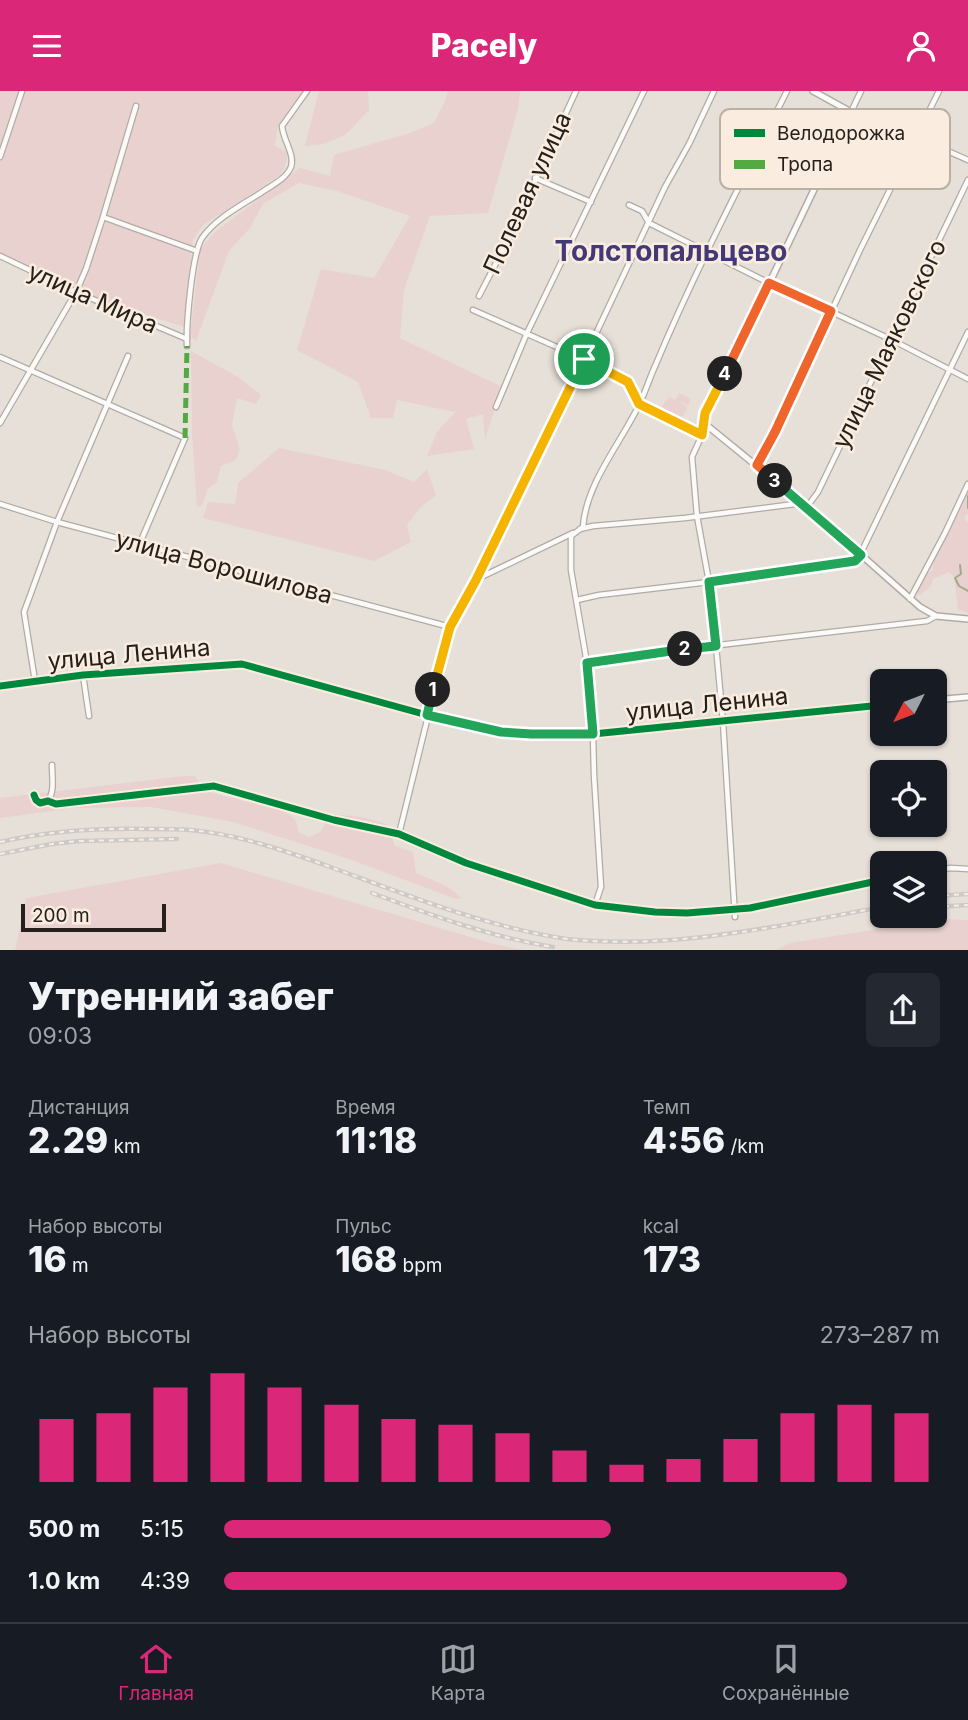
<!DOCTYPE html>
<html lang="ru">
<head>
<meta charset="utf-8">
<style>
  :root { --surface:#171b24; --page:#242831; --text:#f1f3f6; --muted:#9ea1a6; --line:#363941; --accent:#db2777 }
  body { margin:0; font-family:Inter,sans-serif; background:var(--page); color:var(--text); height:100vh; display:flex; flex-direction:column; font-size:26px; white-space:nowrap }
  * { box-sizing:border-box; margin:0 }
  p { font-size:23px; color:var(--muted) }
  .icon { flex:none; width:38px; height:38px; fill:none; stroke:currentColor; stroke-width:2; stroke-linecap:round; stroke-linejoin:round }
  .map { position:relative; height:859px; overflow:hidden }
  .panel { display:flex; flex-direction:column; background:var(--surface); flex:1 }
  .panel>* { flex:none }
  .needle { width:46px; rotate:228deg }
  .controls { position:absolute; left:870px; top:578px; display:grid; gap:14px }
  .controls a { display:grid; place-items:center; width:77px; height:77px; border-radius:10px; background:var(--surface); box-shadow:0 2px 5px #0004; font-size:35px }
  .scale { position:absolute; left:21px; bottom:18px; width:145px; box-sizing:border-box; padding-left:7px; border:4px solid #25201b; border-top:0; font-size:19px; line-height:24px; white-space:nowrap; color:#25201b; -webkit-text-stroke:5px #faeddf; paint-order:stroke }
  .pin { position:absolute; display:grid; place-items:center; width:60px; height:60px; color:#fff; margin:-30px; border:4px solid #fff; border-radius:50%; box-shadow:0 2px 7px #0007 }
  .km { position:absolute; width:35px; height:35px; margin:-18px; border-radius:50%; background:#222; color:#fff; font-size:19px; line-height:35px; text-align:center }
  .round { display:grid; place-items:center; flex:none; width:74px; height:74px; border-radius:10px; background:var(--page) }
  .overview { display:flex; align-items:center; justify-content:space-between; height:119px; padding:0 28px }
  h1 { font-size:38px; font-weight:800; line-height:52px }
  .figures { display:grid; grid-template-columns:repeat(3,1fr); gap:10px; height:119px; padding:7px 28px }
  .figures div { display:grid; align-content:center }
  .figures b { font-size:35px; font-weight:800 }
  .figures small { font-size:19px; font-weight:400 }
  .figures p { font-size:19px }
  .chart { height:196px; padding:14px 28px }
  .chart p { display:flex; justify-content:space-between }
  .chart svg { width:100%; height:126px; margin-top:7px; stroke:var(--accent); stroke-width:6 }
  ul { padding:0 28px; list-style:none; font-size:23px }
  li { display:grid; grid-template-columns:112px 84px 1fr; align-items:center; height:52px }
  li i { height:18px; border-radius:9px; background:var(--accent) }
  header { display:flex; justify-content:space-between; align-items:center; height:91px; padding:0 28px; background:var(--accent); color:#fff; font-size:32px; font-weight:800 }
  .tabs { display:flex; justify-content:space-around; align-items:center; height:98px; border-top:2px solid var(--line); background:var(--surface); font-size:19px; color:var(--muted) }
  .tabs a { display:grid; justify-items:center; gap:4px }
  .tabs .on { color:var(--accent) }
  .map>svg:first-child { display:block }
</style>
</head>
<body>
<header><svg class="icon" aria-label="menu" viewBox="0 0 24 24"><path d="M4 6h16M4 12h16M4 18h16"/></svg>Pacely<svg class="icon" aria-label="person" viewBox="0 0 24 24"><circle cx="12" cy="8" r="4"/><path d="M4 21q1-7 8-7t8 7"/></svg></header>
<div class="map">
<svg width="968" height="859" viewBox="0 0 968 859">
  <rect width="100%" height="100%" fill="#e7e0d8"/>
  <g fill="#e8d1cf">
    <path d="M0 0H306L278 34 275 55 286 60C289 70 285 77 279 85L203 134 193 149 184 236 78 201 0 163Z"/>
    <path d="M319 0H368L369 19 345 44 324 53 305 55Z"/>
    <path d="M448 0H520L518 18 488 122 430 125 404 199 400 247 502 296 485 348 483 323 466 328 474 358 427 365 437 341 455 321 397 309 393 327H371L358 291 297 259 321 178 374 187 410 125 337 100 299 92 263 113 250 137 229 160 196 250 190 245 200 158 216 140 300 77 330 85 334 64 410 42 434 32 444 12Z"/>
    <path d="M191 260 238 286 261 304 256 313 237 307 232 334 240 358 236 369 221 375 217 391 208 398 202 414 197 416 192 343Z"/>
    <path d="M679 302 691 308 688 314 678 310 686 315 687 317 683 325 681 326 663 317 662 315 669 306 676 309Z"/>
    <path d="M279 357 385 379 414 391 427 378 436 404 420 417 407 434 411 451 374 470 203 427 208 411 235 413 238 392Z"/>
    <path d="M968 388V422L964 427 967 431 968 430V522L958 518 954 486 949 481 933 488 931 495 920 504 912 499 921 484 932 480 935 467 934 458 951 424 962 410Z"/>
    <path d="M184 685H195L204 700 284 720 295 728 299 742 309 746 320 741 331 723 362 726 387 733 395 755 413 761 416 782C430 789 451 794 461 807L456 808 349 768 233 731 151 716 74 717 0 727V707Z"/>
    <path d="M221 772 490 852 522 859H15L26 807Z"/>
    <path d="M941 828 968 829V859H776L791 852Z"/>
  </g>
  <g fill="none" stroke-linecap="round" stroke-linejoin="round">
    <g stroke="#a0aa8a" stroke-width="2">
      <path d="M968 405V417"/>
      <path d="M960 474 961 483 955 487 959 495 968 500"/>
    </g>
    <defs>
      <g id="minor">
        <path d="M861 0 851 21 902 43 916 46 968 69"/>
        <path d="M0 66 22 0"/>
        <path d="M535 87 591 111"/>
        <path d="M629 114 642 120 649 132 769 192 890 248 968 288"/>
        <path d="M103 126 197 160"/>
        <path d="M0 165 76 201 187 248"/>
        <path d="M479 205 509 147 576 0"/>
        <path d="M473 219 584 268 628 291 639 313 702 344"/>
        <path d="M187 255C186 235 192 162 202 147 216 127 242 114 262 101 272 94 286 88 291 76 295 63 283 49 282 35L307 0"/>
        <path d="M0 266 185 347 140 452"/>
        <path d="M496 316 527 242 644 0"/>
        <path d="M0 332 76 201 86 178 103 126 136 15"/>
        <path d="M704 332 702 344 692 366 697 425 709 491 716 555 723 631 735 826"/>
        <path d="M757 374 775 341 860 159 939 0"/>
        <path d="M0 413 57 431 450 536"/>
        <path d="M807 416 818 401 968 89"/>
        <path d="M580 438 593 435 685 427 795 413 801 411"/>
        <path d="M477 488 573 442"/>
        <path d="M910 508 945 442 968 393"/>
        <path d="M577 509 599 504 709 491 855 470 858 468 968 241"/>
        <path d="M587 572 685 558 927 530 936 525"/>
        <path d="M83 584 89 625"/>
        <path d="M35 590 24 521 57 431 128 265"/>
        <path d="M34 704 36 709 40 712 48 710 56 713 214 695 334 729 399 743 466 772 595 814 655 821 687 822 750 817 882 789"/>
        <path d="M48 710C55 700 52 686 52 674"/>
        <path d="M399 743 450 536 476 489 584 268 665 96 689 53 714 0"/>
        <path d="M934 779 951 777 968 778"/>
        <path d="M595 814 601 796 594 684 593 643 587 572 571 479V445L583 436C586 392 621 352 640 312 646 299 650 286 656 273 695 180 742 90 787 0"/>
      </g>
      <g id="tertiary">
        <path d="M813 0 851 21 737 260 705 322 704 332 807 416 920 516 936 525 968 528"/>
        <path d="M0 595 83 584 242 573 427 624 488 638 531 643H593L882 614"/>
        <path d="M934 609 968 606"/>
      </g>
    </defs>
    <use href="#minor" stroke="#b1aba5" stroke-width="7"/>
    <use href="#tertiary" stroke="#b1aba5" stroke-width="8"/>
    <use href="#minor" stroke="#fbfaf9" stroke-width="4.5"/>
    <use href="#tertiary" stroke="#fbfaf9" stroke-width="5"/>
    <defs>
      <g id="rail">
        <path d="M0 751C49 740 97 737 148 738 162 738 176 738 190 739 238 743 289 761 333 777 410 805 486 836 567 848 672 859 779 835 882 816"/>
        <path d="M0 763 52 753 79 750 177 748"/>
        <path d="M372 802C431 824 490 846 553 856"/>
        <path d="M934 805 968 803"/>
        <path d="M934 816 968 814"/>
      </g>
    </defs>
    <use href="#rail" stroke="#cccac8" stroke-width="4.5"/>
    <use href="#rail" stroke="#faeddf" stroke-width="2" stroke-dasharray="5" stroke-linecap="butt"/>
    <path stroke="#53aa43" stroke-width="5" stroke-dasharray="10 5" stroke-linecap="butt" d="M185 347 187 255"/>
    <defs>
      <g id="cycleway">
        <path d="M0 595 83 584 242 573 427 624 488 638 531 643H593L882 614"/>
        <path d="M34 704 36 709 40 712 48 710 56 713 214 695 334 729 399 743 466 772 595 814 655 821 687 822 750 817 882 789"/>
      </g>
    </defs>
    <use href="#cycleway" stroke="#faeddf" stroke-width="11"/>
    <use href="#cycleway" stroke="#00873e" stroke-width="7"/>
  </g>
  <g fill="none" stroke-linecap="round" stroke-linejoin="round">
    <defs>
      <path id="split-1" d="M433 599 450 536 476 489 584 268"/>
      <path id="split-2" d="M433 599 427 624 501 641 531 643H593L587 572 685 558"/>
      <path id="split-3" d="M685 558 716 555 709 491 855 470 861 464 775 390"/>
      <path id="split-4" d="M725 283 769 192 831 220 775 341 757 374 775 390"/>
      <path id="split-5" d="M584 268 628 291 639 313 702 344 705 322 725 283"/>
    </defs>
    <use href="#split-1" stroke="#fff" stroke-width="14"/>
    <use href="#split-2" stroke="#fff" stroke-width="14"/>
    <use href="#split-3" stroke="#fff" stroke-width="14"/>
    <use href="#split-4" stroke="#fff" stroke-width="14"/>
    <use href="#split-5" stroke="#fff" stroke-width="14"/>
    <use href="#split-1" stroke="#f5b400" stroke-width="9"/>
    <use href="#split-2" stroke="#22a559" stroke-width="9"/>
    <use href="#split-3" stroke="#22a559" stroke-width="9"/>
    <use href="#split-4" stroke="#f0652b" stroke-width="9"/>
    <use href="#split-5" stroke="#f5b400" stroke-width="9"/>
  </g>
  <g text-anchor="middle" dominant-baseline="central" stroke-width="5" stroke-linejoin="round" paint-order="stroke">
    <g font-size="24" fill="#25201b" stroke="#faeddf">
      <text transform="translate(527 102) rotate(-65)">Полевая улица</text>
      <text transform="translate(93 207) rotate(24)">улица Мира</text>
      <text transform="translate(889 253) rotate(-64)">улица Маяковского</text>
      <text transform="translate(224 476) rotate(15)">улица Ворошилова</text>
      <text transform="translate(129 563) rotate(-5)">улица Ленина</text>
      <text transform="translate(707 613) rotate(-6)">улица Ленина</text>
    </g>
    <g font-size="28" font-weight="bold" fill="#423976" stroke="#faeddf">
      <text x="671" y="160">Толстопальцево</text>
    </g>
  </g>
  <rect x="720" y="18" width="230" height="80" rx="10" fill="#faeddf" stroke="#bab0a4" stroke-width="2"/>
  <rect x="734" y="38" width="31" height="8" fill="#00873e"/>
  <rect x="734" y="69" width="31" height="9" fill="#53aa43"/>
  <g font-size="19" fill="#25201b">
    <text x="777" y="49">Велодорожка</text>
    <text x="777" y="80">Тропа</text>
  </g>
</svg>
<div class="controls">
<a><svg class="needle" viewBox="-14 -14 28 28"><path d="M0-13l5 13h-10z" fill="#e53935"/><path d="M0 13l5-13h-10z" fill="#9ea1a6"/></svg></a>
<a><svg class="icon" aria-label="locate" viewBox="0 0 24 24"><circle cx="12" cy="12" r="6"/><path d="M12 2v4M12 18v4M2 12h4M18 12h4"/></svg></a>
<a><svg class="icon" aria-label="layers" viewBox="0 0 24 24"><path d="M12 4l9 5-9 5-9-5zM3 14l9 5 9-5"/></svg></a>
</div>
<div class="scale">200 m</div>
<div class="pin" style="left:584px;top:268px;background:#1e9e55"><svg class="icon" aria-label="arrive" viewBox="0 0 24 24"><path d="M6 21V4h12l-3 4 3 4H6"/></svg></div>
<b class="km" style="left:433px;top:599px">1</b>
<b class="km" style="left:685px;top:558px">2</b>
<b class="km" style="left:775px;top:390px">3</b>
<b class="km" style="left:725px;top:283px">4</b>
</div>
<section class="panel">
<div class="overview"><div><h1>Утренний забег</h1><p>09:03</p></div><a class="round"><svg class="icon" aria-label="share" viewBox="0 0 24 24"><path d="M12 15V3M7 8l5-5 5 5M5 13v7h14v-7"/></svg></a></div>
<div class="figures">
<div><p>Дистанция</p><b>2.29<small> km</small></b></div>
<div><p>Время</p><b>11:18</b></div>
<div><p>Темп</p><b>4:56<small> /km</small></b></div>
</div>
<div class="figures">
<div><p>Набор высоты</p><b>16<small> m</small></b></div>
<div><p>Пульс</p><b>168<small> bpm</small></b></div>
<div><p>kcal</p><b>173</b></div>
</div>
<div class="chart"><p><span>Набор высоты</span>273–287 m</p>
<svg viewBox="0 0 160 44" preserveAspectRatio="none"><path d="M5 44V22M15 44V20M25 44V11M35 44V6M45 44V11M55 44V17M65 44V22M75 44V24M85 44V27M95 44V33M105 44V38M115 44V36M125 44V29M135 44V20M145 44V17M155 44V20"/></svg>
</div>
<ul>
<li><b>500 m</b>5:15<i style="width:54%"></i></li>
<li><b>1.0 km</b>4:39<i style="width:87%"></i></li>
</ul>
</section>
<nav class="tabs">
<a class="on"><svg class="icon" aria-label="home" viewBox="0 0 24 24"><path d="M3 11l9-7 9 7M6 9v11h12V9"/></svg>Главная</a>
<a><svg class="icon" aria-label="map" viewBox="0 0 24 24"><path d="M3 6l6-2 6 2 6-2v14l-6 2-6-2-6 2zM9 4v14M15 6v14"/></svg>Карта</a>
<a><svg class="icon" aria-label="saved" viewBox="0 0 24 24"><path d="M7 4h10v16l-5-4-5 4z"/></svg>Сохранённые</a>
</nav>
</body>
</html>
